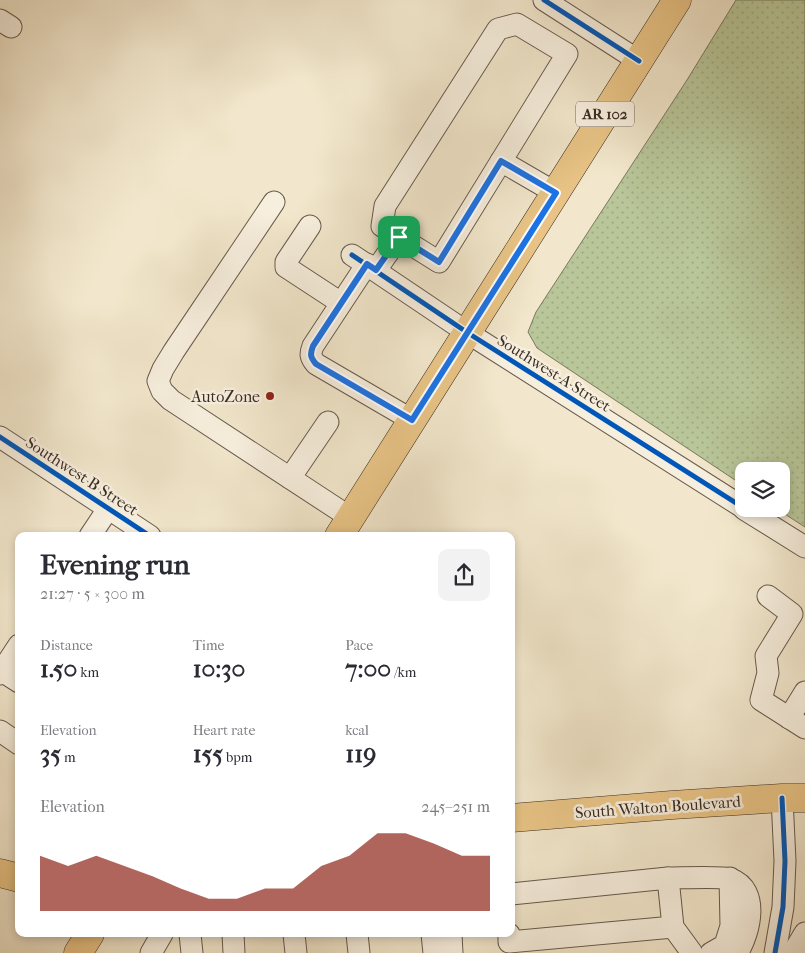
<!DOCTYPE html>
<html lang="en">
<head>
<meta charset="utf-8">
<style>
  :root { --surface:#fff; --page:#f2f2f3; --text:#2b2b33; --muted:#7c7c81; --accent:#8f2418 }
  body { margin:0; font-family:"IM FELL French Canon",serif; background:var(--page); color:var(--text); height:100vh; display:flex; flex-direction:column; font-size:19px; white-space:nowrap }
  * { box-sizing:border-box; margin:0 }
  p { font-size:16px; color:var(--muted) }
  .icon { flex:none; width:28px; height:28px; fill:none; stroke:currentColor; stroke-width:2; stroke-linecap:round; stroke-linejoin:round }
  .map { position:relative; flex:1; overflow:hidden }
  .side { position:absolute; left:15px; top:532px; width:500px; height:405px; display:flex; flex-direction:column; background:var(--surface); border-radius:10px; box-shadow:0 2px 8px #0003 }
  .side>* { flex:none }
  .controls { position:absolute; left:735px; top:462px; display:grid; gap:10px }
  .controls a { display:grid; place-items:center; width:55px; height:55px; border-radius:10px; background:var(--surface); box-shadow:0 2px 8px #0003; font-size:25px }
  .pin { position:absolute; display:grid; place-items:center; width:42px; height:42px; color:#fff; margin:-21px; border-radius:10px; box-shadow:0 2px 8px #0006 }
  .round { display:grid; place-items:center; flex:none; width:52px; height:52px; border-radius:10px; background:var(--page) }
  .head { display:flex; align-items:center; justify-content:space-between; height:85px; padding:0 25px }
  h1 { font-size:28px; font-weight:800; line-height:38px }
  .stats { display:grid; grid-template-columns:repeat(3,1fr); gap:8px; height:85px; padding:5px 25px }
  .stats div { display:grid; align-content:center }
  .stats b { font-size:25px; font-weight:800 }
  .stats small { font-size:14px; font-weight:400 }
  .stats p { font-size:14px }
  .chart { height:140px; padding:10px 25px }
  .chart p { display:flex; justify-content:space-between }
  .chart svg { width:100%; height:90px; margin-top:5px; fill:var(--accent); opacity:.7 }
  .map>svg:first-child { display:block }
</style>
</head>
<body>
<div class="map">
<svg width="805" height="953" viewBox="0 0 805 953">
  <defs>
    <pattern id="grass-dots" width="8" height="8" patternUnits="userSpaceOnUse" patternTransform="scale(1.25)"><rect width="8" height="8" fill="#b8c699"/><path d="M2 2h.1M6 6h.1" fill="none" stroke="#9faa84" stroke-width="1.8" stroke-linecap="round"/></pattern>
  </defs>
  <rect width="100%" height="100%" fill="#f2e7cc"/>
  <filter id="stains"><feTurbulence type="fractalNoise" baseFrequency=".004" numOctaves="4"/><feColorMatrix values="0 0 0 0 .2 0 0 0 0 .09 0 0 0 0 .02 0 0 0 .5 -.17"/></filter>
  <radialGradient id="worn" r=".72"><stop offset=".6" stop-color="#630" stop-opacity="0"/><stop offset="1" stop-color="#630" stop-opacity=".3"/></radialGradient>
  <path fill="url(#grass-dots)" stroke="#78785e" d="M736 0H805V527L777 509H781V471H744V486L537 348 528 332 536 312 687 80Z"/>
  <g fill="none" stroke-linecap="round" stroke-linejoin="round">
    <defs>
      <g id="minor">
        <path d="M544 0 639 61"/>
        <path d="M0 20 11 27"/>
        <path d="M501 161 556 193"/>
        <path d="M274 202 174 351 163 369 158 381 162 391 171 400 351 518"/>
        <path d="M310 226 286 262V267L341 303"/>
        <path d="M352 255 468 333 744 508"/>
        <path d="M367 264 313 346C310 354 310 357 316 364L412 420"/>
        <path d="M376 270 399 237 439 262 567 54 517 24 498 29 385 206 382 226 399 237"/>
        <path d="M0 437 150 536"/>
        <path d="M290 478 328 422"/>
        <path d="M744 509 805 547"/>
        <path d="M90 536 108 509"/>
        <path d="M768 596 792 614 766 656 768 673 761 700 805 728"/>
        <path d="M2 671 19 682"/>
        <path d="M0 674 19 645"/>
        <path d="M789 718 805 692"/>
        <path d="M0 731 19 744"/>
        <path d="M668 878C681 878 722 876 731 879 760 890 750 932 738 952L733 953"/>
        <path d="M511 894 668 878 673 927 692 953"/>
        <path d="M190 934 192 953"/>
        <path d="M233 934 234 953"/>
        <path d="M294 934 296 953"/>
        <path d="M357 934 359 953"/>
        <path d="M432 934 434 953"/>
        <path d="M451 934 452 953"/>
        <path d="M509 934V942L673 927"/>
        <path d="M151 953 162 934"/>
        <path d="M711 953 725 945 731 926 730 878"/>
        <path d="M775 953 783 907 785 861 782 798"/>
        <path d="M793 953 805 933"/>
      </g>
      <g id="major">
        <path d="M339 536 677 0"/>
        <path d="M511 818 672 805 782 798H805"/>
        <path d="M0 873 19 878"/>
        <path d="M78 953 90 934"/>
      </g>
    </defs>
    <use href="#minor" stroke="#675a4e" stroke-width="23"/>
    <use href="#major" stroke="#392b24" stroke-width="29"/>
    <use href="#minor" stroke="#f7efde" stroke-width="21"/>
    <use href="#major" stroke="#e9c486" stroke-width="28"/>
    <defs>
      <g id="cycleway">
        <path d="M544 0 639 61"/>
        <path d="M352 255 468 333 744 508"/>
        <path d="M0 437 150 536"/>
        <path d="M775 953 783 907 785 861 782 798"/>
      </g>
    </defs>
    <use href="#cycleway" stroke="#f7efde" stroke-width="8"/>
    <use href="#cycleway" stroke="#0057b8" stroke-width="5"/>
  </g>
  <g fill="none" stroke-linecap="round" stroke-linejoin="round">
    <defs>
      <path id="route" d="M501 161 556 193 412 420 316 364C310 357 310 354 313 346L367 264 376 270 399 237 439 262Z"/>
    </defs>
    <use href="#route" stroke="#fff" stroke-width="10"/>
    <use href="#route" stroke="#1a73e8" stroke-width="6"/>
  </g>
  <circle fill="#8f2418" stroke="#f7efde" stroke-width="2" cx="270" cy="396" r="5"/>
  <g text-anchor="middle" dominant-baseline="central" stroke-width="5" stroke-linejoin="round" paint-order="stroke">
    <rect fill="#f7efde" stroke="#72665c" stroke-width="1" x="576" y="101.5" width="58" height="25" rx="4"/>
    <g font-size="15" font-weight="bold" fill="#392b24">
      <text x="605" y="114">AR 102</text>
    </g>
    <g font-size="16" fill="#392b24" stroke="#f7efde">
      <text transform="translate(554 373) rotate(32)">Southwest A Street</text>
      <text transform="translate(82 476) rotate(33)">Southwest B Street</text>
      <text transform="translate(658 807) rotate(-4)">South Walton Boulevard</text>
    </g>
    <g font-size="16" fill="#392b24" stroke="#f7efde" text-anchor="end">
      <text x="260" y="396">AutoZone</text>
    </g>
  </g>
  <rect width="100%" height="100%" filter="url(#stains)"/>
  <rect width="100%" height="100%" fill="url(#worn)"/>
</svg>
<div class="controls">
<a><svg class="icon" aria-label="layers" viewBox="0 0 24 24"><path d="M12 4l9 5-9 5-9-5zM3 14l9 5 9-5"/></svg></a>
</div>
<div class="pin" style="left:399px;top:237px;background:#1e9e55"><svg class="icon" aria-label="arrive" viewBox="0 0 24 24"><path d="M6 21V4h12l-3 4 3 4H6"/></svg></div>
<section class="side">
<div class="head"><div><h1>Evening run</h1><p>21:27 · 5 × 300 m</p></div><a class="round"><svg class="icon" aria-label="share" viewBox="0 0 24 24"><path d="M12 15V3M7 8l5-5 5 5M5 13v7h14v-7"/></svg></a></div>
<div class="stats">
<div><p>Distance</p><b>1.50<small> km</small></b></div>
<div><p>Time</p><b>10:30</b></div>
<div><p>Pace</p><b>7:00<small> /km</small></b></div>
</div>
<div class="stats">
<div><p>Elevation</p><b>35<small> m</small></b></div>
<div><p>Heart rate</p><b>155<small> bpm</small></b></div>
<div><p>kcal</p><b>119</b></div>
</div>
<div class="chart"><p><span>Elevation</span>245–251 m</p>
<svg viewBox="0 0 160 44" preserveAspectRatio="none"><path d="M0 44V17L10 22L20 17L30 22L40 27L50 33L60 38L70 38L80 33L90 33L100 22L110 17L120 6L130 6L140 11L150 17L160 17V44z"/></svg>
</div>
</section>
</div>
</body>
</html>
